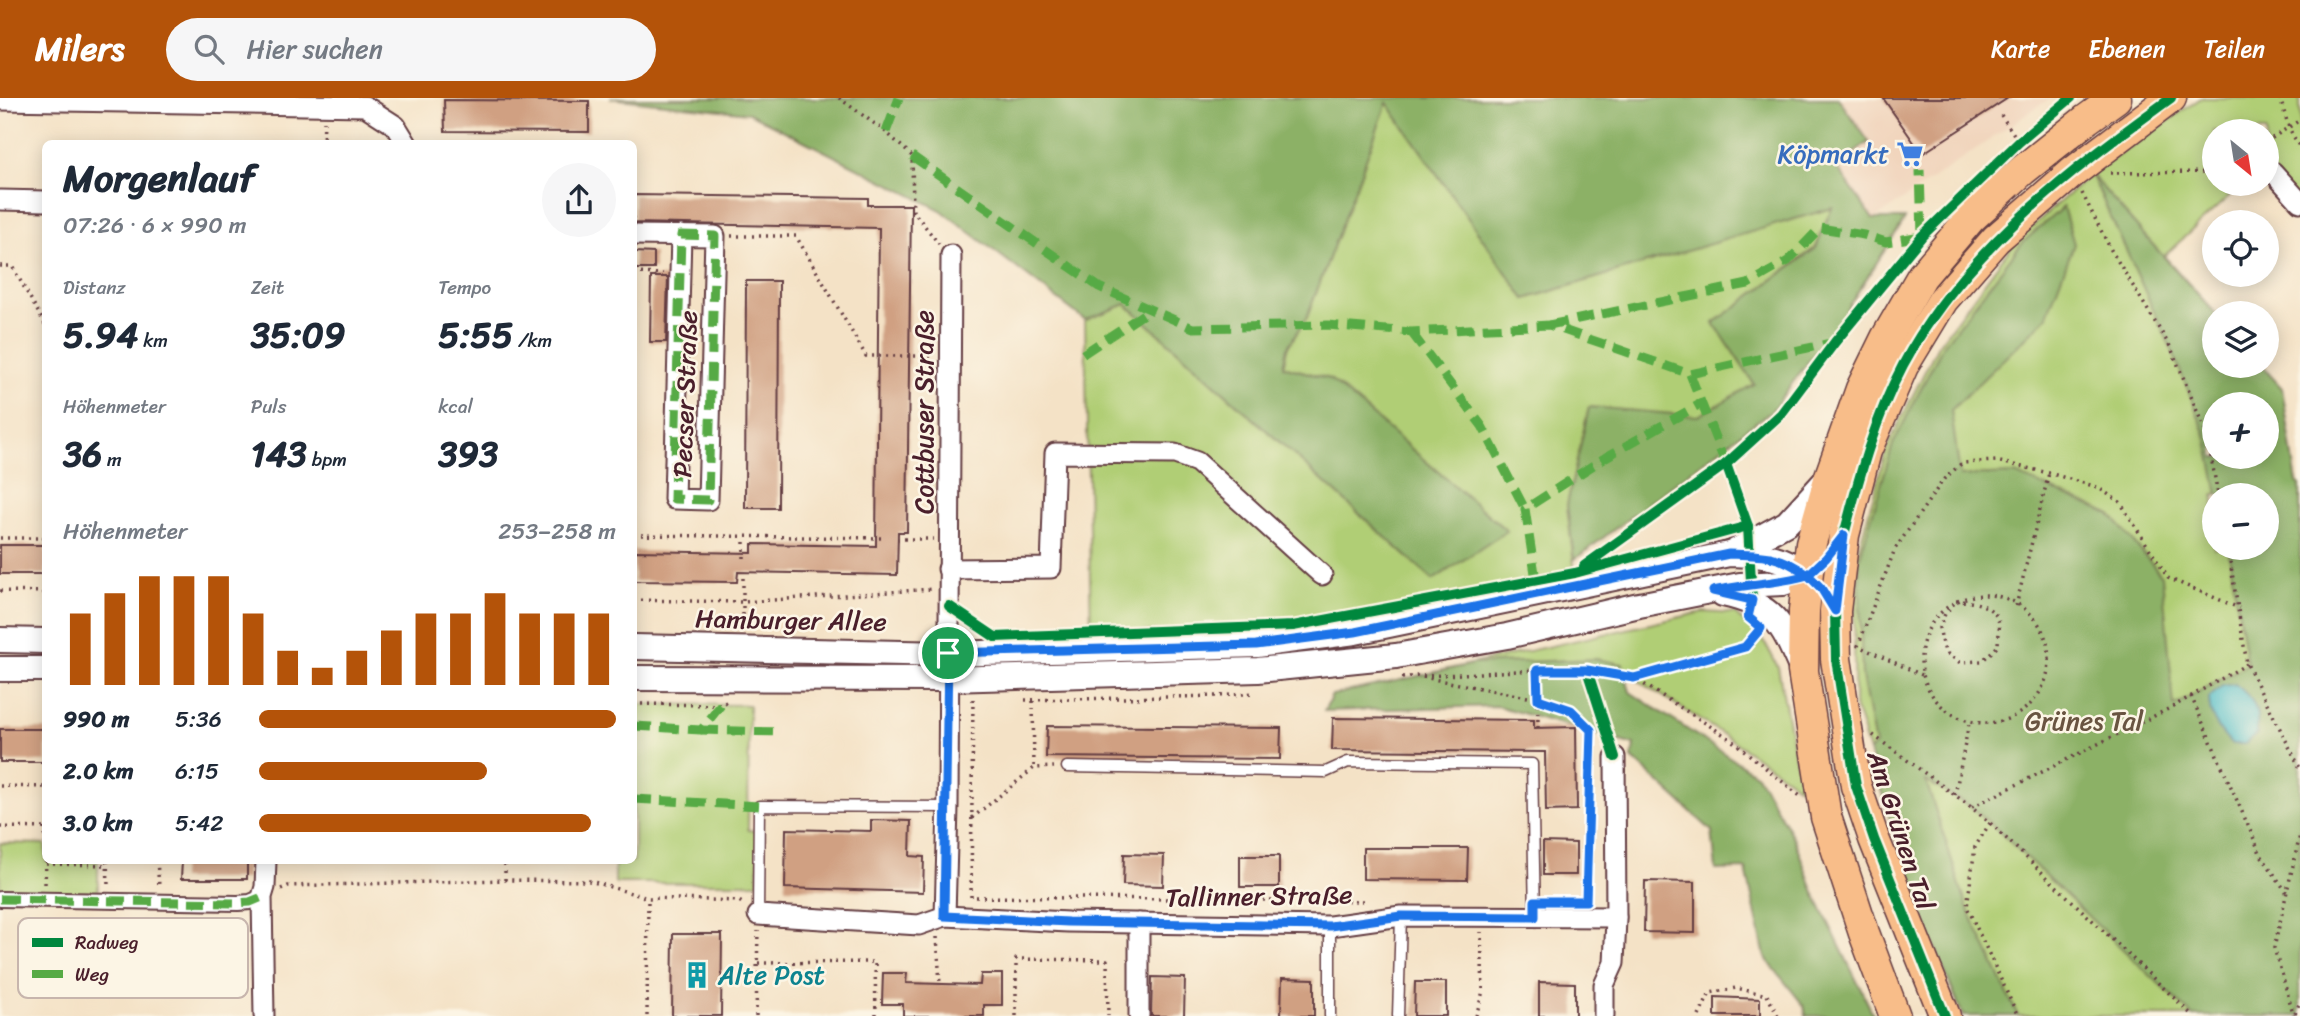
<!DOCTYPE html>
<html lang="de">
<head>
<meta charset="utf-8">
<style>
  :root { --surface:#fff; --page:#f6f6f7; --text:#1f2937; --muted:#747a83; --accent:#b45309 }
  body { margin:0; font-family:Sriracha,sans-serif; background:var(--page); color:var(--text); height:100vh; display:flex; flex-direction:column; font-size:26px; white-space:nowrap }
  * { box-sizing:border-box; margin:0 }
  p { font-size:23px; color:var(--muted) }
  .icon { flex:none; width:38px; height:38px; fill:none; stroke:currentColor; stroke-width:2; stroke-linecap:round; stroke-linejoin:round }
  .map { position:relative; flex:1; overflow:hidden }
  .side { position:absolute; left:42px; top:42px; width:595px; height:724px; display:flex; flex-direction:column; background:var(--surface); border-radius:10px; box-shadow:0 4px 18px #0003 }
  .side>* { flex:none }
  .needle { width:46px; rotate:150deg }
  .tools { position:absolute; left:2202px; top:21px; display:grid; gap:14px }
  .tools a { display:grid; place-items:center; width:77px; height:77px; border-radius:50%; background:var(--surface); box-shadow:0 4px 18px #0003; font-size:35px }
  .pin { position:absolute; display:grid; place-items:center; width:60px; height:60px; color:#fff; margin:-30px; border:4px solid #fff; border-radius:50%; box-shadow:0 2px 7px #0007 }
  .round { display:grid; place-items:center; flex:none; width:74px; height:74px; border-radius:37px; background:var(--page) }
  .headline { display:flex; align-items:center; justify-content:space-between; height:119px; padding:0 21px }
  h1 { font-size:38px; font-weight:700; line-height:52px }
  .metrics { display:grid; grid-template-columns:repeat(3,1fr); gap:10px; height:119px; padding:7px 21px }
  .metrics div { display:grid; align-content:center }
  .metrics b { font-size:35px; font-weight:700 }
  .metrics small { font-size:19px; font-weight:400 }
  .metrics p { font-size:19px }
  .chart { height:196px; padding:14px 21px }
  .chart p { display:flex; justify-content:space-between }
  .chart svg { width:100%; height:126px; margin-top:7px; stroke:var(--accent); stroke-width:6 }
  ul { padding:0 21px; list-style:none; font-size:23px }
  li { display:grid; grid-template-columns:112px 84px 1fr; align-items:center; height:52px }
  li i { height:18px; border-radius:9px; background:var(--accent) }
  header { display:flex; align-items:center; gap:42px; box-sizing:border-box; height:98px; padding:0 35px; background:var(--accent); color:#fff }
  header strong { font-size:33px }
  nav { display:flex; gap:38px; margin-inline-start:auto; font-size:24px }
  .search { width:490px; height:63px; background:var(--page); display:flex; align-items:center; gap:18px; box-sizing:border-box; padding:0 24px; border-radius:38px; color:var(--muted); font-size:26px }
  .map>svg:first-child { display:block }
</style>
</head>
<body>
<header>
<strong>Milers</strong>
<div class="search"><svg class="icon" aria-label="search" viewBox="0 0 24 24"><circle cx="10" cy="10" r="6"/><path d="M15 15l6 6"/></svg>Hier suchen</div>
<nav><a>Karte</a><a>Ebenen</a><a>Teilen</a></nav>
</header>
<div class="map">
<svg width="2300" height="918" viewBox="0 0 2300 918">
  <rect width="100%" height="100%" fill="#fcf5e5"/>
  <filter id="ink" filterUnits="userSpaceOnUse"><feTurbulence type="fractalNoise" baseFrequency=".0143" numOctaves="2"/><feDisplacementMap in="SourceGraphic" scale="14" xChannelSelector="R" yChannelSelector="G"/><feConvolveMatrix kernelMatrix="1 2 1 2 8 2 1 2 1" color-interpolation-filters="sRGB"/></filter>
  <filter id="wash" filterUnits="userSpaceOnUse"><feTurbulence type="fractalNoise" baseFrequency=".00686" numOctaves="4" result="noise"/><feDisplacementMap in="SourceGraphic" scale="28" xChannelSelector="R" yChannelSelector="G"/><feGaussianBlur stdDeviation="1.57" result="paint"/><feColorMatrix in="noise" values="0 0 0 0 0 0 0 0 0 0 0 0 0 0 0 0 0 1.4 0 .05"/><feComposite in="paint" operator="in"/></filter>
  <g filter="url(#wash)">
    <rect width="100%" height="100%" fill="#f4e2c6"/>
    <path fill="#f1d5bd" d="M1838 0H2050L1873 122 1836 68 1869 44Z"/>
    <g fill="#b0ce74" stroke="#7d7650" stroke-width="2" fill-rule="evenodd">
      <path d="M2201 0H2300V104L2266 71V33H2214V86H2242L2164 158 2215 215 2214 268H2262L2300 464V918H1963L1913 796 1854 605 1855 464 1887 349 1938 247 2015 144 2091 76ZM2214 306H2266V359H2214ZM2214 397H2266V450H2214Z"/>
      <path d="M1387 4 1525 201 1832 109 1816 149 1715 225 1754 286 1698 319 1589 309 1567 407 1575 475 1293 528 1091 536 1085 222 1126 206 1433 482 1506 433 1330 281 1283 268 1287 250 1307 219Z"/>
      <path d="M1703 514 1735 516 1763 541 1778 569 1801 690 1729 640 1634 580 1587 572 1417 578Z"/>
      <path d="M634 606 749 607 748 732 759 733 758 785H615V763H634Z"/>
      <path d="M0 745 45 746 46 763H98V795L0 793Z"/>
    </g>
    <g fill="#8cb166" stroke="#6b6848" stroke-width="2" fill-rule="evenodd">
      <path d="M610 0H1838L1869 44 1836 68 1873 121H1905L1839 223 1772 312 1574 462 1567 407 1589 309 1698 318 1754 286 1714 225 1816 150 1832 110 1525 201 1387 5 1307 219 1287 250 1283 268 1330 281 1507 433 1433 482 1126 206 1085 222 941 112 749 15Z"/>
      <path d="M2091 76C2131 124 2173 169 2215 215L2214 268H2262L2282 290 2297 385 2300 388V918H2193L1990 725 1971 709 1926 683 1967 809 2018 918H1963L1913 796 1869 653 1875 647 1862 578 1859 462 1893 346 1942 249 2022 145 2063 109 2074 146 2046 220 1951 312 1960 378 2015 376 2110 416 2162 478 2174 608 2247 566 2228 450H2266V397H2218L2206 337 2171 250ZM2214 306H2266V359H2214Z"/>
      <path d="M1596 561 1623 566 1630 594 1757 677 1794 741 1815 797 1874 918H1806L1804 908 1765 859 1746 771 1716 772 1712 733 1632 660 1634 647 1497 608 1324 613 1332 597 1473 566Z"/>
    </g>
    <path fill="#4fbdc8" stroke="#4c6e7a" stroke-width="2" d="M2235 586C2255 601 2259 611 2257 636L2245 646H2231C2218 632 2209 619 2209 600L2222 588Z"/>
    <g id="blocks">
      <g fill="#d0a082">
        <path d="M1883 0H2008L1922 56Z"/>
        <path d="M444 2 589 3V34L445 33Z"/>
        <path d="M634 97 868 100V107H911L907 434H898L897 477 738 474 737 484 634 483V453L752 455V446L876 448 879 130 634 125Z"/>
        <path d="M634 154 654 155V171H634Z"/>
        <path d="M651 179H668L666 244H650Z"/>
        <path d="M746 183H779L778 410H745Z"/>
        <rect x="0" y="447" width="46" height="29"/>
        <path d="M1333 620 1534 622V630L1576 629 1577 712 1546 713 1545 654 1332 652Z"/>
        <path d="M1047 628 1281 630 1280 661 1046 659Z"/>
        <rect x="0" y="631" width="46" height="33"/>
        <path d="M871 722 911 723 910 758 924 759 923 794 785 790 786 731 871 733Z"/>
        <path d="M1543 744 1576 745V777H1543Z"/>
        <path d="M1363 750H1468L1467 782 1363 781Z"/>
        <path d="M1124 756 1164 757 1163 788 1123 787Z"/>
        <rect x="1240" y="758" width="39" height="31"/>
        <path d="M182 763H247V781H181Z"/>
        <path d="M1645 783 1695 784V835L1644 834Z"/>
        <path d="M673 836H722L721 918H672Z"/>
        <path d="M883 875H907L906 885 980 887 981 876H1002V907H984V918H903V906H882Z"/>
        <path d="M1152 879 1185 880 1184 918H1151Z"/>
        <path d="M1282 880 1314 881V918H1281Z"/>
        <path d="M1415 884H1446V918H1414Z"/>
        <path d="M1539 884 1575 885V918H1539Z"/>
        <path d="M1715 899 1760 901V918H1715Z"/>
      </g>
    </g>
  </g>
  <g filter="url(#ink)">
    <use href="#blocks" fill-opacity="0" stroke="#643c42" stroke-width="2"/>
    <g fill="none" stroke-linecap="round" stroke-linejoin="round">
      <defs>
        <g id="service">
          <path d="M1067 669 1326 674 1348 664 1532 666 1535 819"/>
          <path d="M758 817 759 708 948 709"/>
          <path d="M1330 828V918"/>
          <path d="M1398 918 1401 818"/>
        </g>
        <path id="pedestrian" d="M0 801 238 805 250 804 262 799"/>
        <g id="minor">
          <path d="M0 2 365 8 396 28 407 46"/>
          <path d="M2273 74 2300 104"/>
          <path d="M0 102 46 103"/>
          <path d="M634 137 715 138 708 402 674 401 681 137"/>
          <path d="M948 471 1051 470 1055 355 1175 356 1197 364 1322 477"/>
          <path d="M758 817 919 827 945 818 1068 824 1330 828 1401 818 1616 819"/>
          <path d="M945 818 948 709 951 157"/>
          <path d="M264 918 262 799 265 789 266 763"/>
          <path d="M1139 918V825"/>
          <path d="M1604 918V887L1614 865 1616 821 1615 659"/>
        </g>
        <g id="tertiary">
          <path d="M1732 455 1787 425 1829 379"/>
          <path d="M1723 496C1775 507 1782 526 1802 572"/>
          <path d="M0 542 46 543"/>
          <path d="M634 549 948 556 1257 547 1355 534 1729 456C1762 457 1780 456 1808 477"/>
          <path d="M0 571H46"/>
          <path d="M634 580 948 581 1258 572 1396 558 1507 538 1639 507 1740 487 1783 485 1808 477"/>
        </g>
        <g id="primary">
          <path d="M1895 918 1864 835 1826 719 1803 573 1804 513 1811 445 1830 378 1861 291 1886 240 1922 178 1970 121 2023 72 2087 21 2116 0"/>
          <path d="M1945 918 1874 741 1856 688 1836 561 1835 513 1844 437 1866 353 1903 268 1943 202 1996 141 2072 75 2171 0"/>
        </g>
      </defs>
      <use href="#service" stroke="#643c42" stroke-width="13"/>
      <use href="#pedestrian" stroke="#643c42" stroke-width="18"/>
      <use href="#minor" stroke="#643c42" stroke-width="23"/>
      <use href="#tertiary" stroke="#643c42" stroke-width="28"/>
      <use href="#primary" stroke="#643c42" stroke-width="33"/>
      <g stroke="#643c42" stroke-width="3.5" stroke-dasharray="2 5" stroke-linecap="butt">
        <path d="M839 0 886 34 912 58 913 113 939 146"/>
        <path d="M2280 0 2289 30 2300 50"/>
        <path d="M2001 17 2019 44"/>
        <path d="M2266 44 2300 22"/>
        <path d="M323 46 324 23"/>
        <path d="M2110 75 2214 74"/>
        <path d="M2082 95 2111 152 2171 250 2207 337 2218 397"/>
        <path d="M731 138H796L866 258H935"/>
        <path d="M0 168H12L46 228"/>
        <path d="M634 175 663 176"/>
        <path d="M634 437 883 440"/>
        <path d="M0 440H46"/>
        <path d="M897 441H933"/>
        <path d="M2228 450 2247 566 2300 670"/>
        <path d="M744 460V439"/>
        <path d="M0 493 46 494"/>
        <circle cx="1985" cy="561" r="64"/>
        <path d="M634 502 743 504 933 491"/>
        <path d="M1956 503C1972 503 1994 506 1999 525 2000 531 1998 541 1998 548L1982 563 1959 564 1945 554 1939 530 1945 516Z"/>
        <path d="M2016 508 2049 375"/>
        <path d="M743 531V474"/>
        <path d="M1537 572 1538 629"/>
        <path d="M1922 577 1858 548 1895 451 1944 381 1962 365 1996 363 2049 375 2097 389 2120 404 2168 480 2239 510"/>
        <path d="M1423 578 1537 572H1587L1634 580 1729 640 1800 698"/>
        <path d="M1635 579 1745 549 1759 532"/>
        <path d="M1402 580 1417 578 1538 601 1571 612 1591 632 1586 801"/>
        <path d="M2191 598 2261 757 2287 795"/>
        <path d="M1025 602 1219 598 1255 595"/>
        <path d="M1033 603 1034 670"/>
        <path d="M634 606 721 607 730 602"/>
        <path d="M1873 637 1971 709 1990 725 2193 918"/>
        <path d="M0 688 46 689"/>
        <path d="M1955 697 1969 625"/>
        <path d="M1972 709 2174 608 2247 566"/>
        <path d="M972 720 1034 670 1054 669"/>
        <path d="M1990 725 1975 749 1967 809 2018 918"/>
        <path d="M0 729 46 730"/>
        <path d="M45 730 46 759"/>
        <path d="M107 763 108 787"/>
        <path d="M157 763 159 788"/>
        <path d="M46 766 107 767"/>
        <path d="M505 782V763"/>
        <path d="M45 786 46 763"/>
        <path d="M281 791 288 788 505 782 590 783 648 800 739 803 745 807"/>
        <path d="M971 799 973 599"/>
        <path d="M976 799 1367 803"/>
        <path d="M937 839 940 886"/>
        <path d="M758 865 875 864 876 918"/>
        <path d="M2295 915 2300 904"/>
        <path d="M647 918 648 800"/>
        <path d="M756 918 758 833"/>
        <path d="M1016 918V861L1107 862 1108 918"/>
        <path d="M1476 918 1483 893 1481 834"/>
        <path d="M1699 918 1710 895 1736 890 1767 897 1778 918"/>
        <path d="M2294 918 2274 850 2300 737"/>
      </g>
      <use href="#service" stroke="#fff" stroke-width="10"/>
      <use href="#pedestrian" stroke="#fff" stroke-width="14"/>
      <use href="#minor" stroke="#fff" stroke-width="19"/>
      <use href="#tertiary" stroke="#fff" stroke-width="24"/>
      <use href="#primary" stroke="#f8bd89" stroke-width="30"/>
      <g stroke="#57aa44" stroke-width="9" stroke-dasharray="18 9" stroke-linecap="butt">
        <path d="M886 34 899 0"/>
        <path d="M912 58 1099 189 1193 230 1328 227 1411 234 1549 227 1690 276 1835 244"/>
        <path d="M681 137 715 138 708 402 674 401Z"/>
        <path d="M1549 227 1748 186 1788 163 1820 130 1864 137 1886 144 1922 138 1920 72"/>
        <path d="M1411 234 1482 328 1525 411"/>
        <path d="M1083 256 1151 211"/>
        <path d="M1690 276 1727 370"/>
        <path d="M1536 482 1525 411 1606 359 1702 305"/>
        <path d="M634 628 701 632 721 607"/>
        <path d="M701 632 779 634"/>
        <path d="M634 701 759 708"/>
        <path d="M0 801 238 805 250 804 262 799"/>
      </g>
      <defs>
        <g id="cycleway">
          <path d="M1726 366 1748 428 1752 502"/>
          <path d="M1844 437C1859 379 1875 320 1903 267 1964 153 2069 74 2171 0"/>
          <path d="M1584 468 1726 366 1781 316 1835 244 1922 138 2019 44 2071 0"/>
          <path d="M949 508 995 539 1293 528 1575 475 1748 428"/>
          <path d="M1835 513 1836 561 1856 688 1874 741 1945 918"/>
          <path d="M1587 572 1615 659"/>
        </g>
      </defs>
      <use href="#cycleway" stroke="#fcf5e5" stroke-width="15"/>
      <use href="#cycleway" stroke="#00873e" stroke-width="10"/>
    </g>
  </g>
  <g fill="none" stroke-linecap="round" stroke-linejoin="round" filter="url(#ink)">
    <defs>
      <path id="route" d="M948 555 944 818 1068 824 1330 828 1401 818 1535 819V803H1586L1591 632 1571 612 1538 601 1537 572H1587L1634 580 1745 549 1761 530 1748 519 1752 502 1713 493C1744 486 1776 486 1808 477L1821 490 1835 513 1844 437 1826 460 1808 477C1780 456 1762 457 1729 456L1355 534 1256 547 948 555"/>
    </defs>
    <use href="#route" stroke="#fff" stroke-width="14"/>
    <use href="#route" stroke="#1a73e8" stroke-width="9"/>
  </g>
  <defs>
    <symbol id="supermarket-bare" viewBox="-9 -9 18 18"><path d="M-6-5.5h2.5l.6 2H6L4.5 2H-2.5L-4.4-4H-6ZM-1.5 3.2a1.3 1.3 0 1 0 .1 0ZM3 3.2a1.3 1.3 0 1 0 .1 0Z" fill="#3f7fe0" stroke="#fcf5e5" stroke-width="2.5" paint-order="stroke"/></symbol>
    <symbol id="building-bare" viewBox="-9 -9 18 18"><path d="M-4-6H4V6H1V3H-1V6H-4ZM-2.5-4.3h1.7v1.8h-1.7ZM.8-4.3h1.7v1.8H.8ZM-2.5-1h1.7V.8h-1.7ZM.8-1h1.7V.8H.8Z" fill="#0f9aa8" stroke="#fcf5e5" stroke-width="2.5" paint-order="stroke"/></symbol>
  </defs>
  <g fill-rule="evenodd">
    <use href="#supermarket-bare" x="1891" y="37" width="38" height="38"/>
    <use href="#building-bare" x="678" y="858" width="38" height="38"/>
  </g>
  <g text-anchor="middle" dominant-baseline="central" stroke-width="5" stroke-linejoin="round" paint-order="stroke">
    <g font-size="26" fill="#366cbe" stroke="#fcf5e5" text-anchor="end">
      <text x="1889" y="56">Köpmarkt</text>
    </g>
    <g font-size="26" fill="#4a1f2b" stroke="#fcf5e5">
      <text transform="translate(685 296) rotate(-88)">Pecser Straße</text>
      <text transform="translate(924 314) rotate(-90)">Cottbuser Straße</text>
      <text transform="translate(791 522) rotate(1)">Hamburger Allee</text>
      <text transform="translate(1901 732) rotate(72)">Am Grünen Tal</text>
      <text transform="translate(1259 798) rotate(-1)">Tallinner Straße</text>
    </g>
    <g font-size="26" fill="#695441" stroke="#fcf5e5">
      <text x="2084" y="623">Grünes Tal</text>
    </g>
    <g font-size="26" fill="#0d838f" stroke="#fcf5e5" text-anchor="start">
      <text x="718" y="877">Alte Post</text>
    </g>
  </g>
  <rect x="18" y="820" width="230" height="80" rx="10" fill="#fcf5e5" stroke="#c7b5ad" stroke-width="2"/>
  <rect x="32" y="840" width="31" height="9" fill="#00873e"/>
  <rect x="32" y="872" width="31" height="8" fill="#57aa44"/>
  <g font-size="19" fill="#4a1f2b">
    <text x="75" y="851">Radweg</text>
    <text x="75" y="883">Weg</text>
  </g>
</svg>
<div class="tools">
<a><svg class="needle" viewBox="-14 -14 28 28"><path d="M0-13l5 13h-10z" fill="#e53935"/><path d="M0 13l5-13h-10z" fill="#747a83"/></svg></a>
<a><svg class="icon" aria-label="locate" viewBox="0 0 24 24"><circle cx="12" cy="12" r="6"/><path d="M12 2v4M12 18v4M2 12h4M18 12h4"/></svg></a>
<a><svg class="icon" aria-label="layers" viewBox="0 0 24 24"><path d="M12 4l9 5-9 5-9-5zM3 14l9 5 9-5"/></svg></a>
<a>+</a>
<a>−</a>
</div>
<div class="pin" style="left:948px;top:555px;background:#1e9e55"><svg class="icon" aria-label="arrive" viewBox="0 0 24 24"><path d="M6 21V4h12l-3 4 3 4H6"/></svg></div>
<section class="side">
<div class="headline"><div><h1>Morgenlauf</h1><p>07:26 · 6 × 990 m</p></div><a class="round"><svg class="icon" aria-label="share" viewBox="0 0 24 24"><path d="M12 15V3M7 8l5-5 5 5M5 13v7h14v-7"/></svg></a></div>
<div class="metrics">
<div><p>Distanz</p><b>5.94<small> km</small></b></div>
<div><p>Zeit</p><b>35:09</b></div>
<div><p>Tempo</p><b>5:55<small> /km</small></b></div>
</div>
<div class="metrics">
<div><p>Höhenmeter</p><b>36<small> m</small></b></div>
<div><p>Puls</p><b>143<small> bpm</small></b></div>
<div><p>kcal</p><b>393</b></div>
</div>
<div class="chart"><p><span>Höhenmeter</span>253–258 m</p>
<svg viewBox="0 0 160 44" preserveAspectRatio="none"><path d="M5 44V19M15 44V12M25 44V6M35 44V6M45 44V6M55 44V19M65 44V32M75 44V38M85 44V32M95 44V25M105 44V19M115 44V19M125 44V12M135 44V19M145 44V19M155 44V19"/></svg>
</div>
<ul>
<li><b>990 m</b>5:36<i style="width:100%"></i></li>
<li><b>2.0 km</b>6:15<i style="width:64%"></i></li>
<li><b>3.0 km</b>5:42<i style="width:93%"></i></li>
</ul>
</section>
</div>
</body>
</html>
